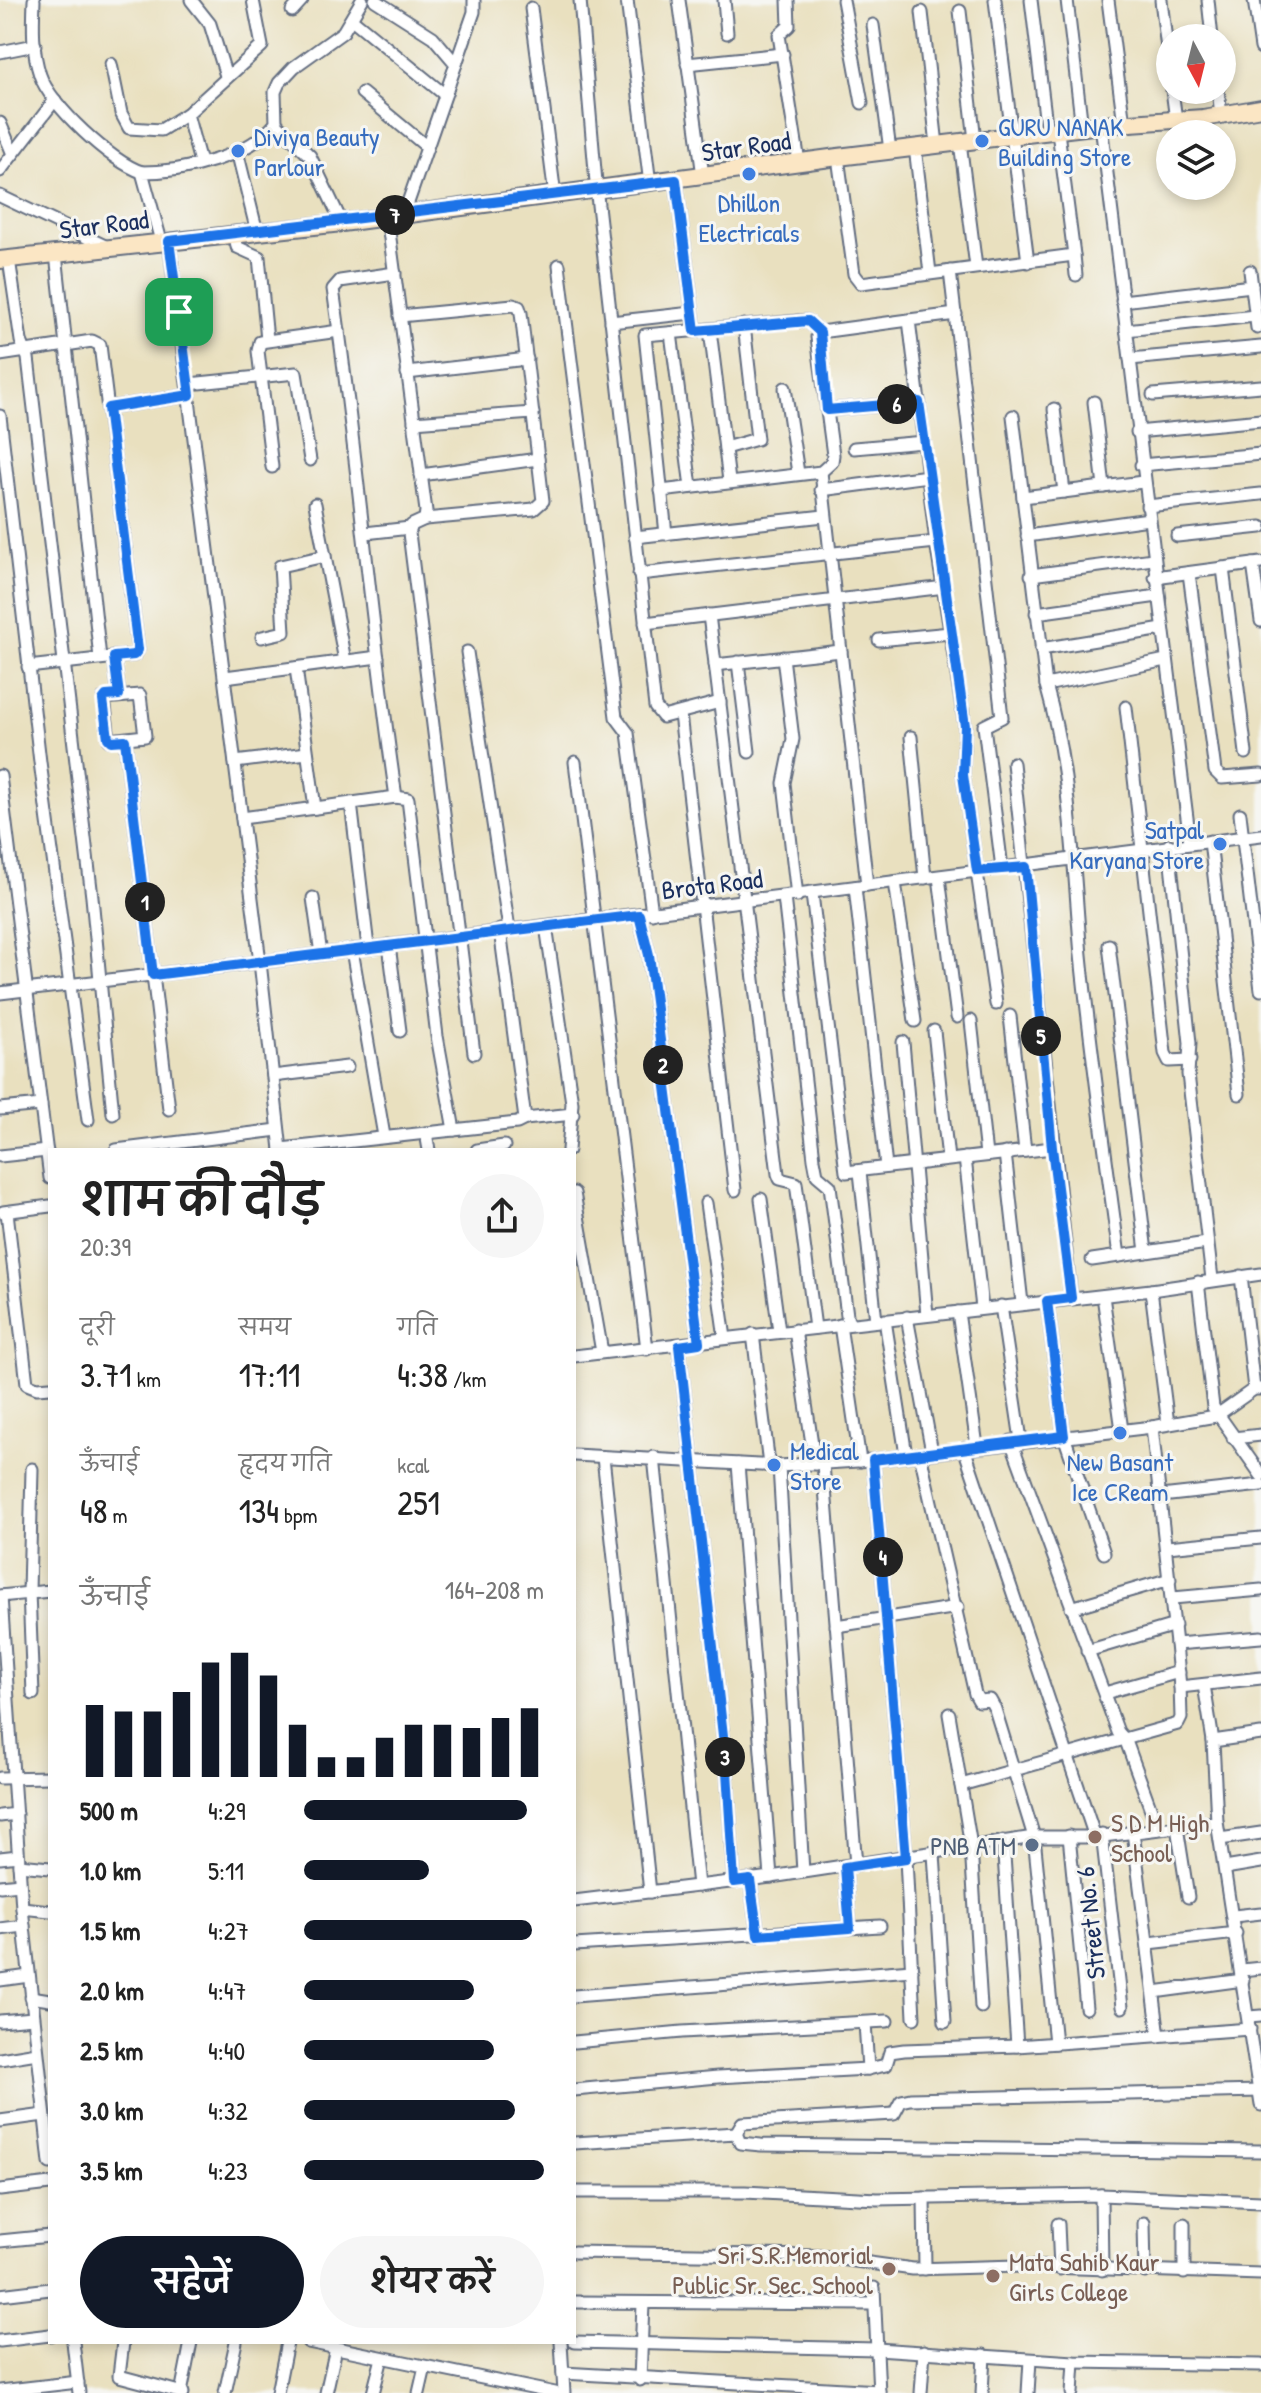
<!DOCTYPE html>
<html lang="hi">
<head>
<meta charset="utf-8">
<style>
  :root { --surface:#fff; --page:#f6f6f6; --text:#222; --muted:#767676; --accent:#111827 }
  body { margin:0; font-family:"Patrick Hand","Playpen Sans Deva",sans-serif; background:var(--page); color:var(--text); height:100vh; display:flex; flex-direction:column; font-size:30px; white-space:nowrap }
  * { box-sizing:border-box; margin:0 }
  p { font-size:26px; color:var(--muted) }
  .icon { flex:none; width:44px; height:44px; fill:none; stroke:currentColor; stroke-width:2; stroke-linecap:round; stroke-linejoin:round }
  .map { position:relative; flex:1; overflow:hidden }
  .sheet { position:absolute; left:48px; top:1148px; width:528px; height:1196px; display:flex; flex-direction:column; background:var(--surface); border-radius:0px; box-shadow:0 4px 12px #0003 }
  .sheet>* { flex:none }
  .needle { width:52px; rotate:173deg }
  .fabs { position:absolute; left:1156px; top:24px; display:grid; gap:16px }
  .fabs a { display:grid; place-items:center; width:80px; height:80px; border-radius:50%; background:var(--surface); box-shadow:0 4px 12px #0003; font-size:40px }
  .pin { position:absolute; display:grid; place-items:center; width:68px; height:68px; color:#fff; margin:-34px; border-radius:16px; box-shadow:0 4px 12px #0006 }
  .km { position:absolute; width:40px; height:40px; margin:-20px; border-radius:50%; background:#222; color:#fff; font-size:22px; line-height:40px; text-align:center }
  .round { display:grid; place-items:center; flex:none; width:84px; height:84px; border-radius:42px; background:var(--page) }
  .headline { display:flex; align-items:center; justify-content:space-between; height:136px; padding:0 32px }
  h1 { font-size:44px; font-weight:600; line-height:60px }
  .figures { display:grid; grid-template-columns:repeat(3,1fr); gap:12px; height:136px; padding:8px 32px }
  .figures div { display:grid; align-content:center }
  .figures b { font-size:34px; font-weight:600 }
  .figures small { font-size:22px; font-weight:400 }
  .figures p { font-size:22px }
  .chart { height:224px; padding:16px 32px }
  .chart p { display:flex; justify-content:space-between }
  .chart svg { width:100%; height:144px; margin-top:8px; stroke:var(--accent); stroke-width:6 }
  .cta { display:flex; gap:16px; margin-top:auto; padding:16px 32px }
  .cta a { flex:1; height:92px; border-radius:48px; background:var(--accent); color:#fff; font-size:32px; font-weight:600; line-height:92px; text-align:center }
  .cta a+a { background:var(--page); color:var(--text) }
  ul { padding:0 32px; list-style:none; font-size:26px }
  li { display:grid; grid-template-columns:128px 96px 1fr; align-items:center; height:60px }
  li i { height:20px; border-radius:10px; background:var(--accent) }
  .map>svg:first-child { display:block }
</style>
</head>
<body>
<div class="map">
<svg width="1261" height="2393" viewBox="0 0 1261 2393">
  <rect width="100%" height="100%" fill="#f6f6f2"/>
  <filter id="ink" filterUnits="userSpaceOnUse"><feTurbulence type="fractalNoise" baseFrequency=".0125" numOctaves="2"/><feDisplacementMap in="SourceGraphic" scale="16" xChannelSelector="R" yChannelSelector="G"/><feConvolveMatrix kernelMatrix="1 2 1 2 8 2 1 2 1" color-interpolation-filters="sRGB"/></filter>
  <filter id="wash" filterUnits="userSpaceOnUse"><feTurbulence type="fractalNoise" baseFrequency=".006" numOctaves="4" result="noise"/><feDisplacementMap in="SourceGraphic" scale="32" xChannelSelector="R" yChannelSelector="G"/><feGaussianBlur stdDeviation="1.8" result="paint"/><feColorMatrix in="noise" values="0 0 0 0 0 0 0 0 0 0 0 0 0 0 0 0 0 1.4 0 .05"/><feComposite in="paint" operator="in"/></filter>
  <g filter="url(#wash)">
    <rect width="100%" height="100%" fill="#e9e0bf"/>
  </g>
  <g filter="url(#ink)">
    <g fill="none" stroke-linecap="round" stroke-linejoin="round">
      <defs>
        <g id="street">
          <path d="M34 0C33 24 32 52 40 75 49 104 112 163 142 172"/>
          <path d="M191 0 210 24 226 76"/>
          <path d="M375 0 433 37 456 64"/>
          <path d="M580 0 598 205 655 707 663 717 720 702"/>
          <path d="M627 0 650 184"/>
          <path d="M679 0 703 176"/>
          <path d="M724 0 727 33"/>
          <path d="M788 0 789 26 779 35 799 162"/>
          <path d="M843 0 862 103"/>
          <path d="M995 0 1028 262"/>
          <path d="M1031 0 1047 133"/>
          <path d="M1067 0 1082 128"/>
          <path d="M1108 0 1124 124"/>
          <path d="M1161 0 1170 73"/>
          <path d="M1208 0 1212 38"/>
          <path d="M1254 0 1261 48"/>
          <path d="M531 8 555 196"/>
          <path d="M292 11 302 0"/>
          <path d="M960 11 975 140"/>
          <path d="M922 12 937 145"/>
          <path d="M353 20 445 95"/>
          <path d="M873 25 890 150"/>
          <path d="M0 52 35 45"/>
          <path d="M111 64 121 113 129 128 161 130 187 114"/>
          <path d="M687 64 783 54"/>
          <path d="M1172 90 1176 120"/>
          <path d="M1218 90 1221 115"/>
          <path d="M362 93 427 147"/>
          <path d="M0 123 13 154"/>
          <path d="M276 123 310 156 342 223"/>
          <path d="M1101 125 1190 842"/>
          <path d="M960 142 976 267"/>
          <path d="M915 147 930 273"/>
          <path d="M237 151 257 232"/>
          <path d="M838 157 854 274 861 283 1074 255 1058 132"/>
          <path d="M200 162 187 114 262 46 253 0"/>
          <path d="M0 171 55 100"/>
          <path d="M676 180 695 331"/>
          <path d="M0 196 105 246"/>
          <path d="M404 214 474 12V0"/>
          <path d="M387 216 426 511 425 519 412 525 409 533 474 1053"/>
          <path d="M235 234 237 247 259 257 267 340"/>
          <path d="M161 241 142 172C185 172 248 157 276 123L275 92 279 83 294 67 343 32 362 0"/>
          <path d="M56 254 100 658"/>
          <path d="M1074 255 1076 275"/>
          <path d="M9 259 21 341 28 358 92 897 113 1114"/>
          <path d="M559 265 616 717 628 733 652 913"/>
          <path d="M950 271 1002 717 984 726 1002 868"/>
          <path d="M1250 271 1257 328"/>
          <path d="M395 273 340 281 333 289C358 458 371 628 396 797"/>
          <path d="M1122 301 1252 286"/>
          <path d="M956 314 909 320 936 542 965 726 963 775 996 1004"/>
          <path d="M400 316 513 305 519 307 521 313 543 501 534 509 425 519"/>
          <path d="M611 322 692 313"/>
          <path d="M710 330 729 481"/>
          <path d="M1126 330 1255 316"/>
          <path d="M671 333 691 487"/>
          <path d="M0 355 92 341 100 345 138 650 134 655 28 667"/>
          <path d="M1130 359 1261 347"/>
          <path d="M407 373 527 359"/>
          <path d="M189 384 296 373 310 460"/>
          <path d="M785 388 798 473"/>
          <path d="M1153 395 1261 386"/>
          <path d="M1094 402 1104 487"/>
          <path d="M108 408 190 395"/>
          <path d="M1054 409 1064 492"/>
          <path d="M827 410 919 402"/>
          <path d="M0 416 40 762 88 1120"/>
          <path d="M1013 416 1046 685C1071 772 1073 865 1081 955 1091 1056 1106 1156 1119 1256"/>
          <path d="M414 422 533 413"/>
          <path d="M1137 432 1261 420"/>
          <path d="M725 448 757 439 744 325"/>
          <path d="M854 448 924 442"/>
          <path d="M1141 465 1261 454"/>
          <path d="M272 467 258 351 260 342 339 331"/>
          <path d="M821 472 867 885"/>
          <path d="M421 475 538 459"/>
          <path d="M821 490 928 476"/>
          <path d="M661 491 821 472 832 462 833 455 817 337 820 332 909 320"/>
          <path d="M1023 497 1143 482"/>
          <path d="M315 504 345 661"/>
          <path d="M1147 506 1261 494"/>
          <path d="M365 533 410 528"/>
          <path d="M666 534 645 335 799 321H808L820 332"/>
          <path d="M1027 536 1149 519"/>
          <path d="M1177 536 1261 527"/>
          <path d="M635 537 824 516"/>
          <path d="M1253 564 1261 621"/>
          <path d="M1223 568 1246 753"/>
          <path d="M1189 573 1215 771 1222 778 1261 775"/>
          <path d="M639 574 936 542"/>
          <path d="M1031 575 1153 559"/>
          <path d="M1155 577 1261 563"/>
          <path d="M1036 613 1158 596"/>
          <path d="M709 615 778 1174 780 1179 796 1183 815 1328"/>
          <path d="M645 623 945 587"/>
          <path d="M262 637 284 632 280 566 325 556"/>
          <path d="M879 640 950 633"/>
          <path d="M1041 649 1163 629"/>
          <path d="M467 652 509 929"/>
          <path d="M114 657 119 695"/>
          <path d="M783 657 793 739 784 783 797 896"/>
          <path d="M738 662 749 752"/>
          <path d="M715 665 841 651"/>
          <path d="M296 668 315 808"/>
          <path d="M225 677 378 657"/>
          <path d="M1046 685 1166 660"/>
          <path d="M140 695 145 736 109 740 104 698Z"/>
          <path d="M1126 707 1165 1053 1169 1061 1190 1060"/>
          <path d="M680 714 735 1190"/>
          <path d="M911 737 925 878"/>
          <path d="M125 740 169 1109"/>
          <path d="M235 762 307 753"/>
          <path d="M575 762 647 1349"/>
          <path d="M1013 763 1071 1298"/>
          <path d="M0 776 50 1178"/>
          <path d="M351 803 368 947"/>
          <path d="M1240 814 1261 990"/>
          <path d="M242 818 396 797 408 799 437 1036 454 1130"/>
          <path d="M1210 841 1239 1094"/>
          <path d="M1169 845 1190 1043 1188 1074 1212 1279"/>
          <path d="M939 877 957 1017"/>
          <path d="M895 882 915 1021"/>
          <path d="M855 887 886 1167"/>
          <path d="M812 894 846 1172 1052 1148"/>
          <path d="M784 897 814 1159 817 1175 830 1186 848 1323"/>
          <path d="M313 898 321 954"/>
          <path d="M639 915 649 955 699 1343"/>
          <path d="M546 926 572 1103 568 1150"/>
          <path d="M389 945 400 1031"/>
          <path d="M1109 945 1146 1252"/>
          <path d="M352 950 384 1136"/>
          <path d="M0 993 260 962 169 241"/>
          <path d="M1010 1016 1025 1151"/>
          <path d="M971 1021 986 1155"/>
          <path d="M934 1031 948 1159"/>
          <path d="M903 1042 927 1315"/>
          <path d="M273 1076 347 1067"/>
          <path d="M0 1109 41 1105"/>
          <path d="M525 1119 573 1114"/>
          <path d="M426 1133 429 1150"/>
          <path d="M281 1149 517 1123 525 1119 500 930"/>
          <path d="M116 1150 278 1130"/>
          <path d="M281 1150 260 962 1261 835"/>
          <path d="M477 1150 504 1146"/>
          <path d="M1005 1153 1022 1303"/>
          <path d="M0 1156 47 1151"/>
          <path d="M965 1158 982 1308"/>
          <path d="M860 1172 876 1321"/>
          <path d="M574 1193 602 1352"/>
          <path d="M761 1199 779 1331"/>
          <path d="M706 1203 725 1338"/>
          <path d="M3 1212 50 1206"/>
          <path d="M7 1212 27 1384 37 1388 50 1387"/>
          <path d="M1092 1260 1207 1243"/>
          <path d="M1241 1276 1254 1389"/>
          <path d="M1198 1282 1213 1407 1261 1475"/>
          <path d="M1151 1290 1168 1424"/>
          <path d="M1103 1296 1122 1430"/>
          <path d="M1047 1301 1064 1436 1104 1553"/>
          <path d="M1001 1306 1021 1440"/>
          <path d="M958 1312 977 1446"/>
          <path d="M907 1317 932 1452"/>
          <path d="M885 1320 906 1455"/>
          <path d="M840 1325 860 1461"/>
          <path d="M795 1330 815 1464"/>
          <path d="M753 1334 769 1465"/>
          <path d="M679 1346 727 1771 734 1882"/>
          <path d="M574 1356 1151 1290 1261 1274"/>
          <path d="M1152 1427 1176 1644 1261 1637"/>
          <path d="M1233 1438 1261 1435"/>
          <path d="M1011 1441 1118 1732 1126 1741 1158 1829"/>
          <path d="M964 1448 1095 1837"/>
          <path d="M920 1454 975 1694 979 1701 990 1700 995 1709 1034 1837 1055 2043"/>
          <path d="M574 1455 779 1466 873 1460 1152 1427 1216 1416 1254 1389H1261"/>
          <path d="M603 1457 650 1892"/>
          <path d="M654 1457 698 1886"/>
          <path d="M873 1460 906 1858 914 2018"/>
          <path d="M738 1464 771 1877"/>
          <path d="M823 1464 856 1865"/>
          <path d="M779 1466 803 1872"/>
          <path d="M32 1469 29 1592 33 1694"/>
          <path d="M1161 1496 1261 1485"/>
          <path d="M1167 1547 1261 1538"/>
          <path d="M0 1596 50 1591"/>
          <path d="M1 1596 22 1908 50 2163"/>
          <path d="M1173 1598 1261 1590"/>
          <path d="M1071 1608 1170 1579"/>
          <path d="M836 1626 958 1607"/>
          <path d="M1176 1644 1180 1687 1261 1678"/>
          <path d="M1087 1651 1175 1625"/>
          <path d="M1204 1685 1213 1741"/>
          <path d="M1105 1693 1179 1672"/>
          <path d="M949 1714 971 1846 981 2007"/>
          <path d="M0 1778 50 1777"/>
          <path d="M961 1785 1178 1724 1181 1718 1180 1685"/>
          <path d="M0 1816 16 1814"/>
          <path d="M1217 1822 1261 2105"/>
          <path d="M1177 1827 1188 1897"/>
          <path d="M1133 1832 1159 2036"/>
          <path d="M1102 1834 1122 2007"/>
          <path d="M1069 1836 1086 2008"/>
          <path d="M1220 1839 1261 1833"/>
          <path d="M1003 1841 1017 2046"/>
          <path d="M934 1854 945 2022"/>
          <path d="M0 1858 18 1856"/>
          <path d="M19 1865 50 1868"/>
          <path d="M845 1867 850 1928"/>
          <path d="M1225 1868 1261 1862"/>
          <path d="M750 1880 758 1935"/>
          <path d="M0 1886 20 1884"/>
          <path d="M574 1901 771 1877 1034 1837H1095L1217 1822 1213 1741 1261 1734"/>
          <path d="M22 1908 50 1911"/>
          <path d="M1234 1916 1261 1913"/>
          <path d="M0 1929 24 1926"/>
          <path d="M1149 1943 1236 1933"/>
          <path d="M574 1945 880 1926"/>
          <path d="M1242 1970 1261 1968"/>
          <path d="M0 1980 29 1976"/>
          <path d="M1154 1992 1243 1980"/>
          <path d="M574 1996 912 1970"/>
          <path d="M31 1997 50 2000"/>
          <path d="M1249 2017 1261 2016"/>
          <path d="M0 2021 33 2018"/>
          <path d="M865 2023 868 2069"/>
          <path d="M574 2042 682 2032 887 2021"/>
          <path d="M0 2059 37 2053"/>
          <path d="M574 2090 718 2077 868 2069 886 2065 890 2052 904 2050 1017 2046 1250 2029"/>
          <path d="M0 2121 44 2115"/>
          <path d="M736 2133 742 2123 894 2114 901 2101 910 2099 1261 2091"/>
          <path d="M574 2143 736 2133 740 2143 761 2145 1261 2151"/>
          <path d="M0 2190 50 2184"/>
          <path d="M574 2192H745L877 2199 1101 2195 1261 2202"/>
          <path d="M1101 2195 1102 2270"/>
          <path d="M924 2198 925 2269"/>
          <path d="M1144 2223 1145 2272"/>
          <path d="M1058 2224 1060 2269"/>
          <path d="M1184 2224V2273"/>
          <path d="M0 2241 50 2236"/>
          <path d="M574 2252 819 2256 913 2269 1017 2266 1261 2274"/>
          <path d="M874 2288 879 2393"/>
          <path d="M0 2295 50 2289"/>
          <path d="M574 2302 874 2304"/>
          <path d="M0 2341 50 2335"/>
          <path d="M73 2342 79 2393"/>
          <path d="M123 2342 119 2376 183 2393"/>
          <path d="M308 2342 555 2393"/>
          <path d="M561 2342 564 2393"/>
          <path d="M574 2342 877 2349 1074 2362 1261 2365"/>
          <path d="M563 2373 879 2391"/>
          <path d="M640 2380 643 2304"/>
          <path d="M0 2391 78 2382"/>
          <path d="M181 2393 191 2342"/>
          <path d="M225 2393 236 2342"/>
          <path d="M277 2393 287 2342"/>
          <path d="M326 2393 336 2348"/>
          <path d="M373 2393 382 2358"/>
          <path d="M419 2393 425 2367"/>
          <path d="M921 2393 924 2351"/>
          <path d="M982 2393 984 2355"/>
          <path d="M1028 2393 1030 2360"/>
          <path d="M1072 2393 1074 2362"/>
        </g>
        <path id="secondary" d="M0 260 342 223 838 157 1101 125 1203 118 1261 108"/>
      </defs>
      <use href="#street" stroke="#636d80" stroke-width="15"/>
      <use href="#secondary" stroke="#636d80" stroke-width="20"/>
      <use href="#street" stroke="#fff" stroke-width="11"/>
      <use href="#secondary" stroke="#fbe6c4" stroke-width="16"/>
    </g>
  </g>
  <g fill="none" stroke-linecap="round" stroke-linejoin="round" filter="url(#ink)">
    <defs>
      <path id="route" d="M676 180 695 331 808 321 820 332 827 410 919 402 965 726 963 775 977 871 1026 867 1052 1148 1071 1298 1047 1301 1064 1436 873 1460 906 1858 845 1867 850 1928 758 1935 750 1880 734 1882 727 1771 679 1346 699 1343 649 955 639 915 153 975 125 740 111 741 108 738 103 700 106 696 119 695 114 657 134 655 138 650 108 408 190 395 169 241Z"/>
    </defs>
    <use href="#route" stroke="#fff" stroke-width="16"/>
    <use href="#route" stroke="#1a73e8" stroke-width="10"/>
  </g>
  <g fill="#3f7fe0" stroke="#f6f6f2" stroke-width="3">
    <circle cx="982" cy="141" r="8"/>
    <circle cx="238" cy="151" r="8"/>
    <circle cx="749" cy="174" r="8"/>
    <circle cx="1220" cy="844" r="8"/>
    <circle cx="1120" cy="1433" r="8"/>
    <circle cx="774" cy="1465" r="8"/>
  </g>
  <g fill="#8d6e63" stroke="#f6f6f2" stroke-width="3">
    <circle cx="1095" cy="1837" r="8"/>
    <circle cx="889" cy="2269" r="8"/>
    <circle cx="993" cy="2276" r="8"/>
  </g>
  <circle fill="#5c6f8a" stroke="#f6f6f2" stroke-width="3" cx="1032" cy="1845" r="8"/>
  <g text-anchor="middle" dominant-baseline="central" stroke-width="6" stroke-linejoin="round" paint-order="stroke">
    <g font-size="26" fill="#366cbe" stroke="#f6f6f2" text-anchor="start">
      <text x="998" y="126">GURU NANAK<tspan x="998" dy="30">Building Store</tspan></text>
      <text x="254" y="136">Diviya Beauty<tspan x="254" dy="30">Parlour</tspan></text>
      <text x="749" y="202" text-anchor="middle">Dhillon<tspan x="749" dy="30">Electricals</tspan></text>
      <text x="1204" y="829" text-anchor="end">Satpal<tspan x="1204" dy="30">Karyana Store</tspan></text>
      <text x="790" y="1450">Medical<tspan x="790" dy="30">Store</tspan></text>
      <text x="1120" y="1461" text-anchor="middle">New Basant<tspan x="1120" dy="30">Ice CReam</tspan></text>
    </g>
    <g font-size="26" fill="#1b2f5e" stroke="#f6f6f2">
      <text transform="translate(746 146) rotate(-8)">Star Road</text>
      <text transform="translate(104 224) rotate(-7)">Star Road</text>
      <text transform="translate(712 884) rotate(-7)">Brota Road</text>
      <text transform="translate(1090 1923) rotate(-96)">Street No. 6</text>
    </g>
    <g font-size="26" fill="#785e54" stroke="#f6f6f2" text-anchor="start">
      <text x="1111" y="1822">S D M High<tspan x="1111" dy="30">School</tspan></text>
      <text x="873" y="2254" text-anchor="end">Sri S.R.Memorial<tspan x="873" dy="30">Public Sr. Sec. School</tspan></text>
      <text x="1009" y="2261">Mata Sahib Kaur<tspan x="1009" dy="30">Girls College</tspan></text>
    </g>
    <g font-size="26" fill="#4e5e75" stroke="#f6f6f2" text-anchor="end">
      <text x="1016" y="1845">PNB ATM</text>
    </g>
  </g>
</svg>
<div class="fabs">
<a><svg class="needle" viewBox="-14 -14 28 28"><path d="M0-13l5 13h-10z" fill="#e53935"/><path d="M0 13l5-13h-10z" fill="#767676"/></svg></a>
<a><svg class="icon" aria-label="layers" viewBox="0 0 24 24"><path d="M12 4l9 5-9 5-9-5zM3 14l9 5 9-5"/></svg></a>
</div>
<div class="pin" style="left:179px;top:312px;background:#1e9e55"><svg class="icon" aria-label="arrive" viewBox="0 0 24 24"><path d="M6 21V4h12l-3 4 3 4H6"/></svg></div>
<b class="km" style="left:145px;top:902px">1</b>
<b class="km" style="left:663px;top:1065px">2</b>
<b class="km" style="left:725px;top:1757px">3</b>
<b class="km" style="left:883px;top:1557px">4</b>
<b class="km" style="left:1041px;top:1036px">5</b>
<b class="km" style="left:897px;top:404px">6</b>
<b class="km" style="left:395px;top:215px">7</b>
<section class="sheet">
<div class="headline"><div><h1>शाम की दौड़</h1><p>20:39</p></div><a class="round"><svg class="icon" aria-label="share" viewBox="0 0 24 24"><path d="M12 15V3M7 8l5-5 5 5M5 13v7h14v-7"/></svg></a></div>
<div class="figures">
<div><p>दूरी</p><b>3.71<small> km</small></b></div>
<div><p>समय</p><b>17:11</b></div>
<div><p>गति</p><b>4:38<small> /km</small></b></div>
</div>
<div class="figures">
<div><p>ऊँचाई</p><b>48<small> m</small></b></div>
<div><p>हृदय गति</p><b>134<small> bpm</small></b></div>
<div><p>kcal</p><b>251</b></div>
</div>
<div class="chart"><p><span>ऊँचाई</span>164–208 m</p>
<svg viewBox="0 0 160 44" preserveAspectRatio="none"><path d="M5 44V22M15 44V24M25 44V24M35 44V18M45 44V9M55 44V6M65 44V13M75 44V28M85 44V38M95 44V38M105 44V32M115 44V28M125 44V28M135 44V29M145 44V26M155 44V23"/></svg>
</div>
<ul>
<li><b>500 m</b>4:29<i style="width:93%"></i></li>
<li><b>1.0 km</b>5:11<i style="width:52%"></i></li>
<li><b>1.5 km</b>4:27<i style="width:95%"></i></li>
<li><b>2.0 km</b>4:47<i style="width:71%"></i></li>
<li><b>2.5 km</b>4:40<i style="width:79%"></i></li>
<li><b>3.0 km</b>4:32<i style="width:88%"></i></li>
<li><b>3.5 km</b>4:23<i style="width:100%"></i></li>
</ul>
<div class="cta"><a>सहेजें</a><a>शेयर करें</a></div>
</section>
</div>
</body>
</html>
